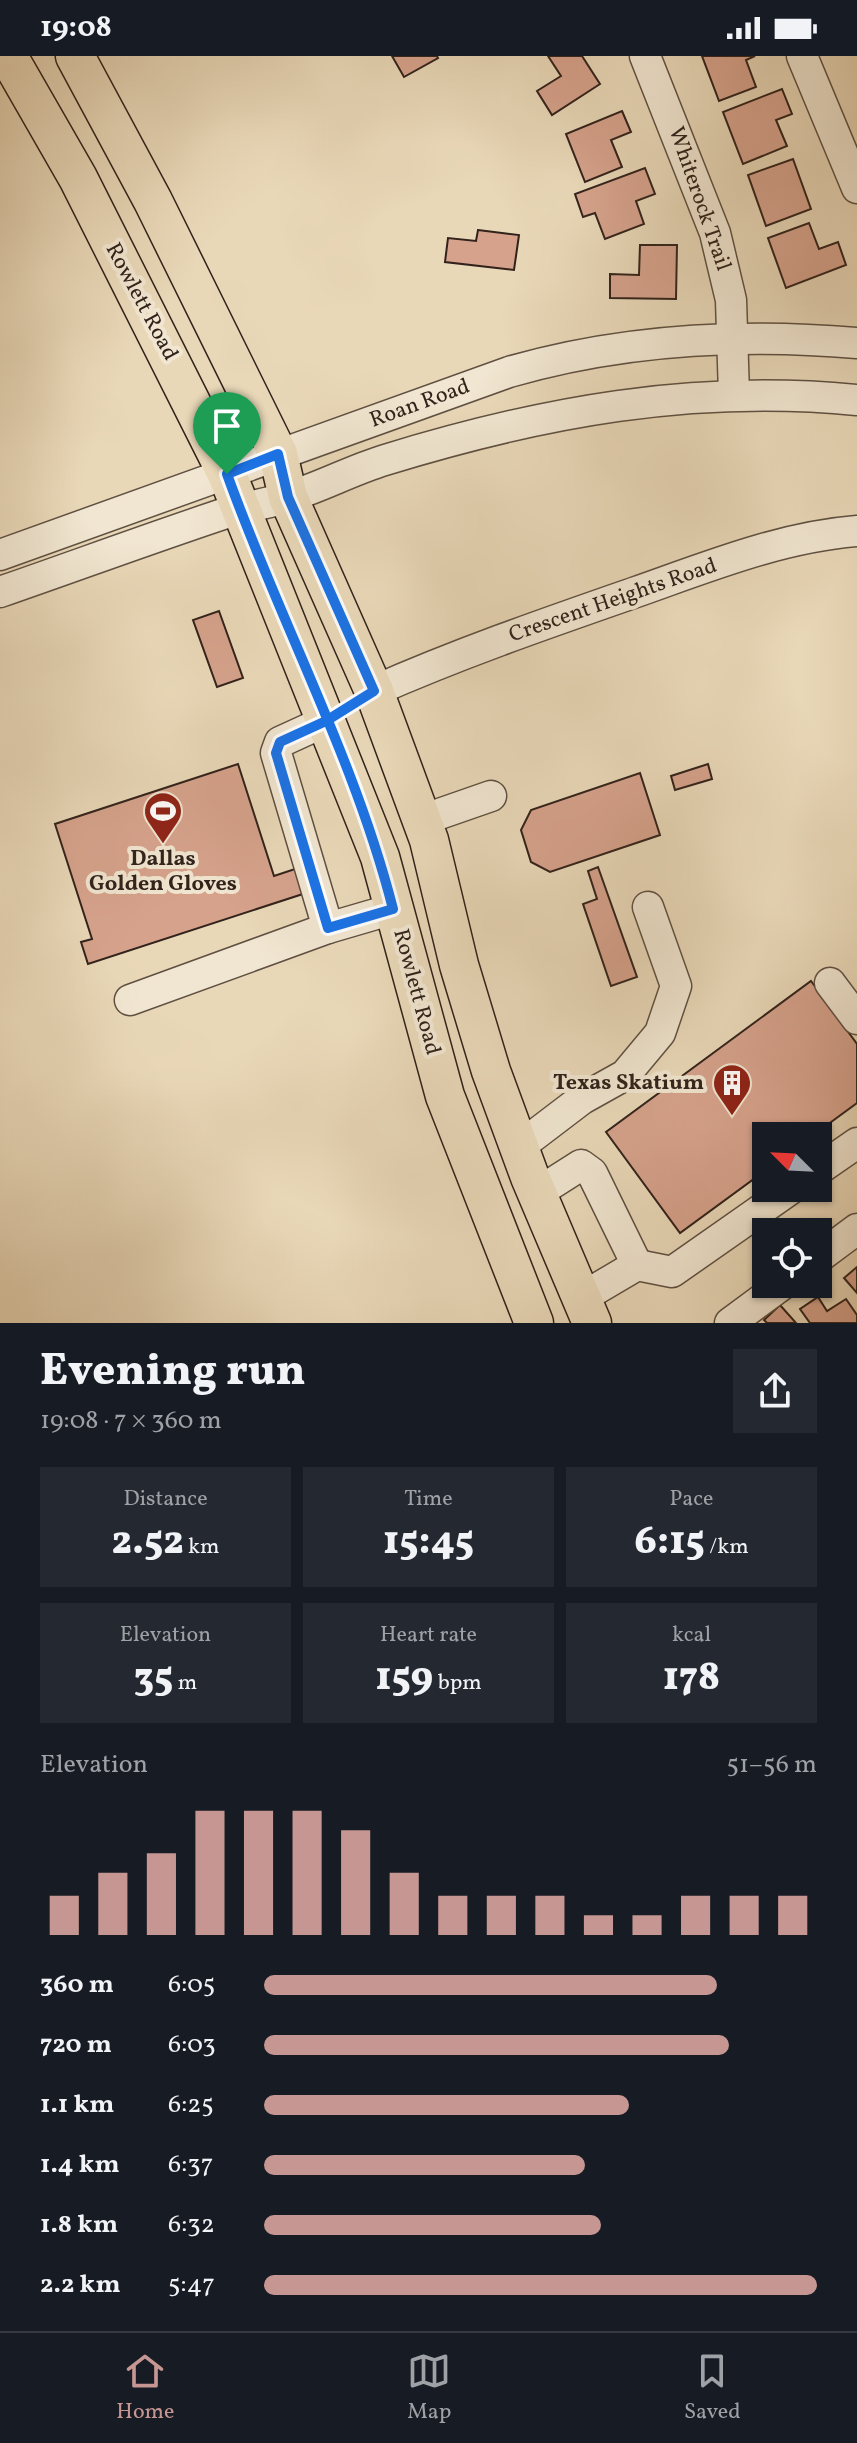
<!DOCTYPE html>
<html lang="en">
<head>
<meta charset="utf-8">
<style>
  :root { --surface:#171b24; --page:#242831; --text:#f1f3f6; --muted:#9ea1a6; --line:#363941; --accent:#c59692 }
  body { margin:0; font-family:Vollkorn,serif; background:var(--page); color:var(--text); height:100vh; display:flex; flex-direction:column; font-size:30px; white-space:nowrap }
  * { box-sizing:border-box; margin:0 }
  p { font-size:26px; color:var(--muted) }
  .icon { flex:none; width:44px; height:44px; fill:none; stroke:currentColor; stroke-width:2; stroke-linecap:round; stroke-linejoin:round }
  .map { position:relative; height:1267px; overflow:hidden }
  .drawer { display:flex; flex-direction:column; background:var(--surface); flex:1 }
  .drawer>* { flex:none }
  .needle { width:52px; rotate:294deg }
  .fabs { position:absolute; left:752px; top:1066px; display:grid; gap:16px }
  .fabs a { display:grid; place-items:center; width:80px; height:80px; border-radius:0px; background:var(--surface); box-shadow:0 2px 6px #0004; font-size:40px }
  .pin { position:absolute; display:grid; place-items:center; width:68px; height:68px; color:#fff; margin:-82px -34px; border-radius:50% 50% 50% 0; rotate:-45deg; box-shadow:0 0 8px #0007 }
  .pin .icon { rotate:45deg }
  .round { display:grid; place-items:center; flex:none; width:84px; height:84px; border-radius:0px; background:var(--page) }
  .overview { display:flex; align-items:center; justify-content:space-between; height:136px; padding:0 40px }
  h1 { font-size:44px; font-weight:800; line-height:60px }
  .metrics { display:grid; grid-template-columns:repeat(3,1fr); gap:12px; height:136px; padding:8px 40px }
  .metrics div { display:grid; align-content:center; border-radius:0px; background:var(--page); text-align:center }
  .metrics b { font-size:40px; font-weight:800 }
  .metrics small { font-size:22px; font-weight:400 }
  .metrics p { font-size:22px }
  .chart { height:224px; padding:16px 40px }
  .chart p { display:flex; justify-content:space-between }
  .chart svg { width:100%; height:144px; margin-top:8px; stroke:var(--accent); stroke-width:6 }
  ul { padding:0 40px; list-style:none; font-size:26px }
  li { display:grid; grid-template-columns:128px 96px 1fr; align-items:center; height:60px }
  li i { height:20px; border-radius:10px; background:var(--accent) }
  .status { display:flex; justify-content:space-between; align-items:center; height:56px; padding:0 40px; background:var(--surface); direction:ltr }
  .status svg { height:22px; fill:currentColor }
  .menu { display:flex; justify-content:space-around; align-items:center; height:112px; border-top:2px solid var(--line); background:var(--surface); font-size:22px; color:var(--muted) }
  .menu a { display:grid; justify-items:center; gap:4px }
  .menu .active { color:var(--accent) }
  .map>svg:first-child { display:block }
</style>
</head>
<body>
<div class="status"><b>19:08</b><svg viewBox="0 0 49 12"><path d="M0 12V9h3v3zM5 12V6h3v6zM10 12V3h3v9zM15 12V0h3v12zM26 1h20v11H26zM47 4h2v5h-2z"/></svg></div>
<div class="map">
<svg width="857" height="1267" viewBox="0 0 857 1267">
  <rect width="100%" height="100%" fill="#e9d8b8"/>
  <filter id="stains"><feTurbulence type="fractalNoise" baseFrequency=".0025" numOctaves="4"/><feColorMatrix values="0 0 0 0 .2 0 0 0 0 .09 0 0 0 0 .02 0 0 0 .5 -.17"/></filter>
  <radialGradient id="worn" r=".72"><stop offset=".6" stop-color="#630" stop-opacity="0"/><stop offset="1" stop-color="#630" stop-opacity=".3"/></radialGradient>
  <g fill="#d6a28c" stroke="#31221b" stroke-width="2">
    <path d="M392 0H437L438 2 404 21Z"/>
    <path d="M548 0H582L600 28 552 59 537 35 561 20Z"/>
    <path d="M702 0H755L746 4 756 31 719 45Z"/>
    <path d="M782 33 792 58 776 64 787 90 743 108 723 56Z"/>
    <path d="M622 55 631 76 611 84 622 111 585 126 566 78Z"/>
    <path d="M793 103 811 153 766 170 748 119Z"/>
    <path d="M645 112 655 138 636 145 644 168 605 183 595 157 583 161 575 138Z"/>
    <path d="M809 167 819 193 838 186 846 209 786 232 768 182Z"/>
    <path d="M478 174 519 179 514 214 445 206 448 182 476 185Z"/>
    <path d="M640 189H677L676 243 610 242V218L639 219Z"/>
    <path d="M219 555 243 622 217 631 193 564Z"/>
    <path d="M238 708 274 820 301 811 309 836 88 908 81 886 92 883 55 768Z"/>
    <path d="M708 708 712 723 675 734 671 720Z"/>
    <path d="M640 717 660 779 550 816 531 806 521 774 531 754Z"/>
    <path d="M598 811 637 921 611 930 583 848 597 843 588 815Z"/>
    <path d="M811 925 857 988V1047L812 1080H766V1114L680 1177 606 1076Z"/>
    <path d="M857 1211V1237L844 1222Z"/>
    <path d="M818 1241 827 1255 846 1243 857 1259V1267H810L800 1253Z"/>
    <path d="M780 1249 796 1267H767L764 1264Z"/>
  </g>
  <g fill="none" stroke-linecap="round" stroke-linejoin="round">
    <defs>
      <g id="minor">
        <path d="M645 0 715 177 731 244 734 339"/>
        <path d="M802 0 857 132"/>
        <path d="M0 499 509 316C623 283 739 277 857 287"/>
        <path d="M0 536C78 509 156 480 235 454 253 449 271 447 288 441 321 431 352 414 385 404 541 356 693 328 857 344"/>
        <path d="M374 635C460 597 547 567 636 536 707 511 781 481 857 475"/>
        <path d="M326 665 280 686 276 697 328 872 393 853"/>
        <path d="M422 764 491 740"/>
        <path d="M830 927 857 963"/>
        <path d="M130 944 328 872"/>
        <path d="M519 1091 582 1043 625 1019 660 977 676 930 648 851"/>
        <path d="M818 1114 857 1087"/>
        <path d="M537 1137 581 1109 592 1117 637 1209"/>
        <path d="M818 1202 857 1173"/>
        <path d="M581 1242 637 1209 672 1216 792 1132"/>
        <path d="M730 1267 783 1228"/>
      </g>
      <g id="major">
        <path d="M8 0 78 122 227 418 380 801 445 1040 534 1267"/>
        <path d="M75 0 153 145 278 398 288 441 374 635 429 784 459 909 491 1015 530 1121 592 1267"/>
      </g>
    </defs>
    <use href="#minor" stroke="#5f5042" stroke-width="33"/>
    <use href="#major" stroke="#31221b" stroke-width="41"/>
    <use href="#minor" stroke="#f1e6d1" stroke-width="30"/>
    <use href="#major" stroke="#e9d8b8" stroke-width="38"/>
  </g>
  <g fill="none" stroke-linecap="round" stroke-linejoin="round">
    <defs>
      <path id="route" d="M227 418C279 564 355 703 393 853L328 872 276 697 280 686 326 665 374 635 288 441 278 398 227 418"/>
    </defs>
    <use href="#route" stroke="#fff" stroke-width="16"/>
    <use href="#route" stroke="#1a73e8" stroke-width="10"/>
  </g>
  <defs>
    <symbol id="stadium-pin" viewBox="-11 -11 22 30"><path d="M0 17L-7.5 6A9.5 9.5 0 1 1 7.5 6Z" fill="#8f2418" stroke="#f1e6d1"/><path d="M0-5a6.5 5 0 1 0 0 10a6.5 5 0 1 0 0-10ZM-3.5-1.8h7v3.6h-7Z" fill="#fff"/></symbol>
    <symbol id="building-pin" viewBox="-11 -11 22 30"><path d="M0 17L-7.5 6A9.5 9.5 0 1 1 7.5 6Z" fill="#8f2418" stroke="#f1e6d1"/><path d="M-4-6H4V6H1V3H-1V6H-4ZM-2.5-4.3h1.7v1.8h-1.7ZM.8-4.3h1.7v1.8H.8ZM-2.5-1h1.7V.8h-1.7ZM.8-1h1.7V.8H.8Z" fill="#fff"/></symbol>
  </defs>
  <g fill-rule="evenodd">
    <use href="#stadium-pin" x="141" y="733" width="44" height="60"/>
    <use href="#building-pin" x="710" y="1005" width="44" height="60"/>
  </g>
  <g text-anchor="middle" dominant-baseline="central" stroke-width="8" stroke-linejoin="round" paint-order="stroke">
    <g font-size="22" fill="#31221b" stroke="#f1e6d1">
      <text transform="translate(699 143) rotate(71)">Whiterock Trail</text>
      <text transform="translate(141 246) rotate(62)">Rowlett Road</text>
      <text transform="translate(420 348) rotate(-20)">Roan Road</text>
      <text transform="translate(613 545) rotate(-19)">Crescent Heights Road</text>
      <text transform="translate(416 936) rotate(75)">Rowlett Road</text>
    </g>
    <g font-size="22" font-weight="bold" fill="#31221b" stroke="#f1e6d1">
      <text x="163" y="803">Dallas<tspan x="163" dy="25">Golden Gloves</tspan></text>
      <text x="704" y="1027" text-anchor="end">Texas Skatium</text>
    </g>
  </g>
  <rect width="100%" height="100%" filter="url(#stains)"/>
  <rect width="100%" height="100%" fill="url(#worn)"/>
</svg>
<div class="fabs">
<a><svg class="needle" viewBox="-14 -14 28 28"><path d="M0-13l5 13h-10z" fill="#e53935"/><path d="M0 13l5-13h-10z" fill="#9ea1a6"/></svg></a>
<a><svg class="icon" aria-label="locate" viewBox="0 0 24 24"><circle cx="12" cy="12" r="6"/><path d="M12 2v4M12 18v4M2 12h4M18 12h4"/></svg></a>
</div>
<div class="pin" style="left:227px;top:418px;background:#1e9e55"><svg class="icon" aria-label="arrive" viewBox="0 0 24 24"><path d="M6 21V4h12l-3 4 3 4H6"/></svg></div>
</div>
<section class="drawer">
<div class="overview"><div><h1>Evening run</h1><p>19:08 · 7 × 360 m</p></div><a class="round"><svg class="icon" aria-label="share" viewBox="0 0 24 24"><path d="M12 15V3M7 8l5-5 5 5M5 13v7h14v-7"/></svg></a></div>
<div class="metrics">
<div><p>Distance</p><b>2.52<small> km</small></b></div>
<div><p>Time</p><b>15:45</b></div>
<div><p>Pace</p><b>6:15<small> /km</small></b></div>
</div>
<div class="metrics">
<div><p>Elevation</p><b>35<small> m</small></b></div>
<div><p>Heart rate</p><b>159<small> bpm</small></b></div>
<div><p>kcal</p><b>178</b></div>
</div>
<div class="chart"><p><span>Elevation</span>51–56 m</p>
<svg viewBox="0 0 160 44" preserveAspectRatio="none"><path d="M5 44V32M15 44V25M25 44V19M35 44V6M45 44V6M55 44V6M65 44V12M75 44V25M85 44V32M95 44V32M105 44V32M115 44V38M125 44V38M135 44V32M145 44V32M155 44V32"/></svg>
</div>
<ul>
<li><b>360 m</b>6:05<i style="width:82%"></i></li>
<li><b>720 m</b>6:03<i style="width:84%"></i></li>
<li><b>1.1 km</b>6:25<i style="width:66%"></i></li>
<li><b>1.4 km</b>6:37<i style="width:58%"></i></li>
<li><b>1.8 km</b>6:32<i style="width:61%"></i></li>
<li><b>2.2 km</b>5:47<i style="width:100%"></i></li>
</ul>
</section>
<nav class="menu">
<a class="active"><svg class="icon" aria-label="home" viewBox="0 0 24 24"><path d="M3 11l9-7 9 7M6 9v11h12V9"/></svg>Home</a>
<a><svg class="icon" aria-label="map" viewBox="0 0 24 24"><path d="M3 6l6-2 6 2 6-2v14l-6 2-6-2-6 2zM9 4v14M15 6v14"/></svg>Map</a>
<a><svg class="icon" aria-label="saved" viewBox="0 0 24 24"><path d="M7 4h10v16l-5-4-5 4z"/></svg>Saved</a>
</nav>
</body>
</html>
